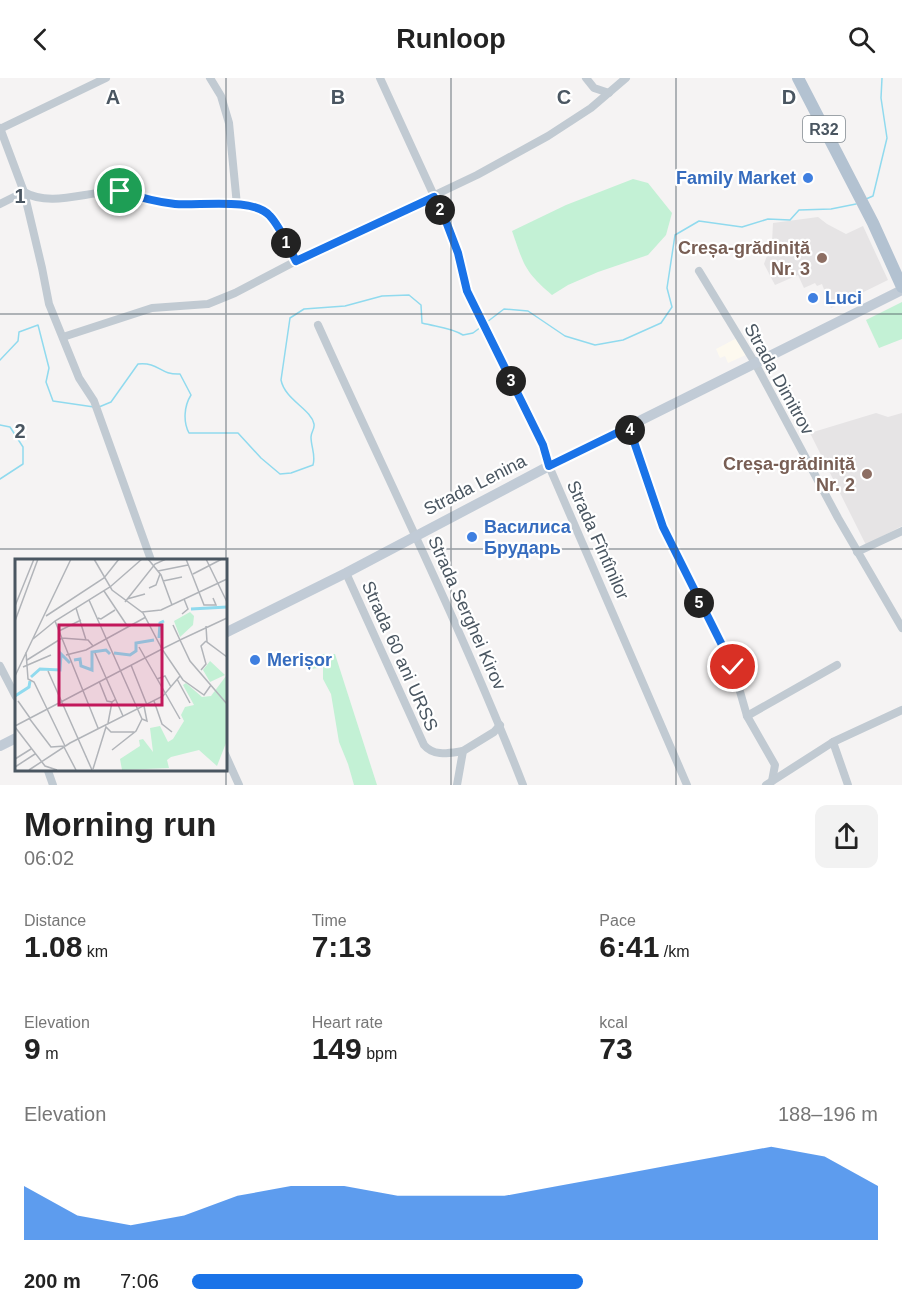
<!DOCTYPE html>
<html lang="en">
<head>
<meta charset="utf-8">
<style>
  :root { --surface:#fff; --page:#f2f2f2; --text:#222; --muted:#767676; --accent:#1a73e8 }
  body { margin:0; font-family:Helvetica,sans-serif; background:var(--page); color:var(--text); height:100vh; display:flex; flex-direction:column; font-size:22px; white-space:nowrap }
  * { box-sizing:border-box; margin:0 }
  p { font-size:20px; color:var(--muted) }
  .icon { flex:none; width:33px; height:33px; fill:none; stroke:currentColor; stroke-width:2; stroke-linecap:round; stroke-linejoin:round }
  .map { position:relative; height:707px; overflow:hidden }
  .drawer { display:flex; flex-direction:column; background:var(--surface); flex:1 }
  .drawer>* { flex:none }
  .pin { position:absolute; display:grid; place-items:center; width:51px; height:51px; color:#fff; margin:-26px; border:3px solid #fff; border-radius:50%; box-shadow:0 2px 6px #0007 }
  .km { position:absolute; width:30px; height:30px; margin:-15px; border-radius:50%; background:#222; color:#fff; font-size:16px; line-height:30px; text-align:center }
  .round { display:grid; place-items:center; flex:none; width:63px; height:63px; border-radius:12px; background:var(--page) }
  .headline { display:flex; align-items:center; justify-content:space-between; height:102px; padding:0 24px }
  h1 { font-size:33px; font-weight:600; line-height:45px }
  .stats { display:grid; grid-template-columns:repeat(3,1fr); gap:9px; height:102px; padding:6px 24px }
  .stats div { display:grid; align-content:center }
  .stats b { font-size:30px; font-weight:600 }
  .stats small { font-size:16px; font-weight:400 }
  .stats p { font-size:16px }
  .chart { height:168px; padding:12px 24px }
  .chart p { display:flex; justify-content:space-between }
  .chart svg { width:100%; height:108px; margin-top:6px; fill:var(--accent); opacity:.7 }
  ul { padding:0 24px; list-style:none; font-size:20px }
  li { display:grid; grid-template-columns:96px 72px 1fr; align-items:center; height:45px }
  li i { height:15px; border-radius:8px; background:var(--accent) }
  header { display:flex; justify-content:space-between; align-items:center; height:78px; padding:0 24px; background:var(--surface); font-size:27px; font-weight:600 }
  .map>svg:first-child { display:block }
</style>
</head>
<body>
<header><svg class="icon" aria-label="back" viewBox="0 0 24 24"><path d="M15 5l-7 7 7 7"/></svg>Runloop<svg class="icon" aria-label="search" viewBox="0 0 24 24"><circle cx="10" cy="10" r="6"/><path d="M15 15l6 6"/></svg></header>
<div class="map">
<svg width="902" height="707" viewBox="0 0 902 707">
  <rect width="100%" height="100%" fill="#f5f3f3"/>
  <path fill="#fdf9ef" d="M737 260 748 276 728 285 725 278 720 280 716 271Z"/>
  <g fill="#e6e4e5">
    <path d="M818 139 827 146 846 156 863 148 888 202 831 230 822 206 817 208 815 205 804 210 798 197 775 207 764 186 772 164 773 145Z"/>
    <path d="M876 335 888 339 902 335V448L866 467 810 355Z"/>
  </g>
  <g fill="#c3f1d5">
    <path d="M633 101 648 105 672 135 666 157 648 177 598 194 568 207 552 217C524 193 524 187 512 153L566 127Z"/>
    <path d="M902 224V261L879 270 866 242Z"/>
    <path d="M317 576H335L377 707H354L348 686 339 664 331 616 323 601V589L306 592V583Z"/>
  </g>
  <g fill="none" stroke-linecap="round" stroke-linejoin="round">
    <g stroke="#90daee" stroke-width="1.5">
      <path d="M866 121 873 118 887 60 881 20 882 0"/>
      <path d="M487 244 504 231 528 233 565 258 595 267 623 262 661 245 672 229 667 210 675 157 699 143 742 149 768 141 790 142 799 132 831 131 856 126"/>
      <path d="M0 282 18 263 19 254 38 247 49 290 46 304 53 323 94 329"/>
      <path d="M99 329 111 324 138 286C160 284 159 297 180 296L191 317C184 328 183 344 189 355H238L261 380 280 396 291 395 313 387C316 377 311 369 311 359 311 354 315 351 314 346 311 331 285 322 281 302L290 240 304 231 345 228 382 218 409 217 421 227 422 245C437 249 450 249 463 257L473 255 481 249"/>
      <path d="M0 347 10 349 23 369V386L0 401"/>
    </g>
    <g stroke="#c1cad2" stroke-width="8">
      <path d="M210 0 221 18 229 45 237 127"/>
      <path d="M380 0 447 146 457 175 467 213 543 367 549 388 687 707"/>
      <path d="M586 0 594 10 609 15"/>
      <path d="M0 50 24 114 42 190 49 226 79 300 94 323 151 482"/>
      <path d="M0 51 106 0"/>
      <path d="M0 126 24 114C47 128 81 116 106 114 129 112 151 123 174 126 200 129 226 126 252 128 276 137 284 162 296 183"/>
      <path d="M699 193 755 285 838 440 902 550"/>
      <path d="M318 247C387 400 462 550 523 707"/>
      <path d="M63 259 152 230 208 226 235 215 296 183 477 97 548 58 591 30 626 0"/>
      <path d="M629 349 663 449 705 536 723 568 733 589 747 638 775 687 772 703"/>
      <path d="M857 474 902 453"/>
      <path d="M346 495 424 667C434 679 449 675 463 673"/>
      <path d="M0 588 16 619"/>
      <path d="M747 638 837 587"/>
      <path d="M833 664 848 707"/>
      <path d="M225 676 239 707"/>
      <path d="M47 690 53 707"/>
      <path d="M457 707 463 673 494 654 500 647"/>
      <path d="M766 707 833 664 902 632"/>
    </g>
    <g stroke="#c1cbd6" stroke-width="10">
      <path d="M225 555 346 495 549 388 902 212"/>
      <path d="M0 668 16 660"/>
    </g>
    <path stroke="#b3c2d1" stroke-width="12" d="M798 0 873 145 902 209"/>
  </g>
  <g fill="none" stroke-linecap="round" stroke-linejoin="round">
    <defs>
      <path id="route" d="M120 113C138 119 156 124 175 126 199 128 254 119 270 138 281 150 288 168 296 183L434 119 447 146 458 175 467 213 543 367 549 388 629 349 663 449 733 589"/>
    </defs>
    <use href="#route" stroke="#fff" stroke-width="12"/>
    <use href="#route" stroke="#1a73e8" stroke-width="8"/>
  </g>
  <path fill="none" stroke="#4a5661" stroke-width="1.5" stroke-opacity="0.55" d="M226 0V707M451 0V707M676 0V707M0 236H902M0 471H902"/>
  <g fill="#3f7fe0" stroke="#fff" stroke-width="2">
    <circle cx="808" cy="100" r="6"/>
    <circle cx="813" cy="220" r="6"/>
    <circle cx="472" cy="459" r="6"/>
    <circle cx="255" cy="582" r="6"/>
  </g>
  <g fill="#8d6e63" stroke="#fff" stroke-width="2">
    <circle cx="822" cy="180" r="6"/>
    <circle cx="867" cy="396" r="6"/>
  </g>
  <g text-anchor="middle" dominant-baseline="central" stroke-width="4.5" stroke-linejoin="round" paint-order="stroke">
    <rect fill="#fff" stroke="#808990" stroke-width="1.5" x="803" y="38" width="42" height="26" rx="4.5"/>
    <g font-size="16" font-weight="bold" fill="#4a5661">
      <text x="824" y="51">R32</text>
    </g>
    <g font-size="18" font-weight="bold" fill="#366cbe" stroke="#fff" text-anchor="start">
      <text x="796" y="100" text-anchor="end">Family Market</text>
      <text x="825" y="220">Luci</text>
      <text x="484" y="449">Василиса<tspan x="484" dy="21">Брударь</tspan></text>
      <text x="267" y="582">Merișor</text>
    </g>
    <g font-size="18" font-weight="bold" fill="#785e54" stroke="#fff" text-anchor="end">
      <text x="810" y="170">Creșa-grădiniță<tspan x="810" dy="21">Nr. 3</tspan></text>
      <text x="855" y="386">Creșa-grădiniță<tspan x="855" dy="21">Nr. 2</tspan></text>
    </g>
    <g font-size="18" fill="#4a5661" stroke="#fff">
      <text transform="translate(779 301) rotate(61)">Strada Dimitrov</text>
      <text transform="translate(475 407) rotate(-27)">Strada Lenina</text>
      <text transform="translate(598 462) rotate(66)">Strada Fîntînilor</text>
      <text transform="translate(467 535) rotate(66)">Strada Serghei Kirov</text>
      <text transform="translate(400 578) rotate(66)">Strada 60 ani URSS</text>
    </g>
  </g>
  <g transform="translate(15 481)">
    <rect width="212" height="212" fill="#f5f3f3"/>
    <path d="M175 53 179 57 178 66 165 78 159 62ZM195 102 210 116 195 123 188 111ZM211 117V184L202 207 184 191 156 198 152 201 154 209 107 211 105 200 125 187 124 181 128 180 138 193 135 169 145 167 153 183 158 180 169 162 166 156 170 148 179 146 168 126 171 124 187 138 196 137Z" fill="#c3f1d5"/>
    <path fill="none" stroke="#90daee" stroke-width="3" d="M176 50 212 48M144 79 145 64 149 62M99 94 115 96 121 92V84L139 81M59 101 65 100 66 107 77 111V93L91 91 95 95M16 118 25 110 45 111 46 95 55 104M0 137 14 128 15 122"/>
    <path fill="none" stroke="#b1b4b9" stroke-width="1.5" d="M79 0 97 31 128 54 147 90 165 81 175 102 212 145M133 0 146 16 157 46M171 0 189 46H201L198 39M191 0 212 43M143 12 173 6M178 15 207 0M148 22 167 18M134 29 141 26 145 15M89 32 113 68M112 40 130 35M74 41 127 160M110 43 140 5 151 0M0 47 19 0M61 49 71 81M127 53 146 51 212 20M167 55 173 50 169 40M31 57 89 19 104 0M83 59 86 60 100 51M0 62 23 0M40 62 83 169M158 66 165 81 212 59M191 67 192 83 212 98M44 72 66 61M18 80 40 62 95 28 127 0M124 88 165 160M11 93 13 120 19 123 50 187 36 188 14 159M80 94 108 157M51 96 71 91 131 58M12 101 47 79 73 81 78 87M116 106 132 146M8 108 36 96M186 111 191 105 186 87 191 82M33 112 77 211M0 117 56 0M142 120 150 117 156 128M162 120 175 144M84 122 92 142 97 143M3 142 15 159M139 142 147 165 157 173M127 160 132 162 129 147M93 164 97 143 101 140M0 167 147 90 168 121 189 136 196 126M0 168 30 207 42 211M49 188 61 211M97 191 121 172 127 160M0 200 16 190M0 208 20 195M78 210 91 168 96 173H119M14 211 55 184 148 137 165 117"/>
    <path fill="#c2185b" fill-opacity="0.15" stroke="#c2185b" stroke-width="3" d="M44 66H147V146H44Z"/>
    <rect width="212" height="212" fill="none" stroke="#4a5661" stroke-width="3"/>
  </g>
  <g font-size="20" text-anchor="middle" font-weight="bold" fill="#4a5661" stroke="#fff" stroke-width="4.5" stroke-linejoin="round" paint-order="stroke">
    <text x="113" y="26">A</text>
    <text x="338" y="26">B</text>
    <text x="564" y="26">C</text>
    <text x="789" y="26">D</text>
    <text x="20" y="125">1</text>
    <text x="20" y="360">2</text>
  </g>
</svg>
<div class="pin" style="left:120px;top:113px;background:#1e9e55"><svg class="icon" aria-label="arrive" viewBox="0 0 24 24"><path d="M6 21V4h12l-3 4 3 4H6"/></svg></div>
<div class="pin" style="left:733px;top:589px;background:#d93025"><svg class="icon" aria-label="check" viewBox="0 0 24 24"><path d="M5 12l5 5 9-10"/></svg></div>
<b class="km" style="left:286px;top:165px">1</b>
<b class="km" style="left:440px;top:132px">2</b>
<b class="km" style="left:511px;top:303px">3</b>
<b class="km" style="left:630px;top:352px">4</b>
<b class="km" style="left:699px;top:525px">5</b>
</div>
<section class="drawer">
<div class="headline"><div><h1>Morning run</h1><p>06:02</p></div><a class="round"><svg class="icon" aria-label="share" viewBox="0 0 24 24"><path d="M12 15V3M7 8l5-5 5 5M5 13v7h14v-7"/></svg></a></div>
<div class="stats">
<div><p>Distance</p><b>1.08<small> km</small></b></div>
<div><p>Time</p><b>7:13</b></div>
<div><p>Pace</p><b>6:41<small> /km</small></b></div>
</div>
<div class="stats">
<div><p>Elevation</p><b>9<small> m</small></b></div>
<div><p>Heart rate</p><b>149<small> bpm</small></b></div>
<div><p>kcal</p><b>73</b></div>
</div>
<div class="chart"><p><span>Elevation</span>188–196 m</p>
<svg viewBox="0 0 160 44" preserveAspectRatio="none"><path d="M0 44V22L10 34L20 38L30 34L40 26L50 22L60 22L70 26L80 26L90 26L100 22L110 18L120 14L130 10L140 6L150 10L160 22V44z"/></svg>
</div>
<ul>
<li><b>200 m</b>7:06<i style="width:57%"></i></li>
</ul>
</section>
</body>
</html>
